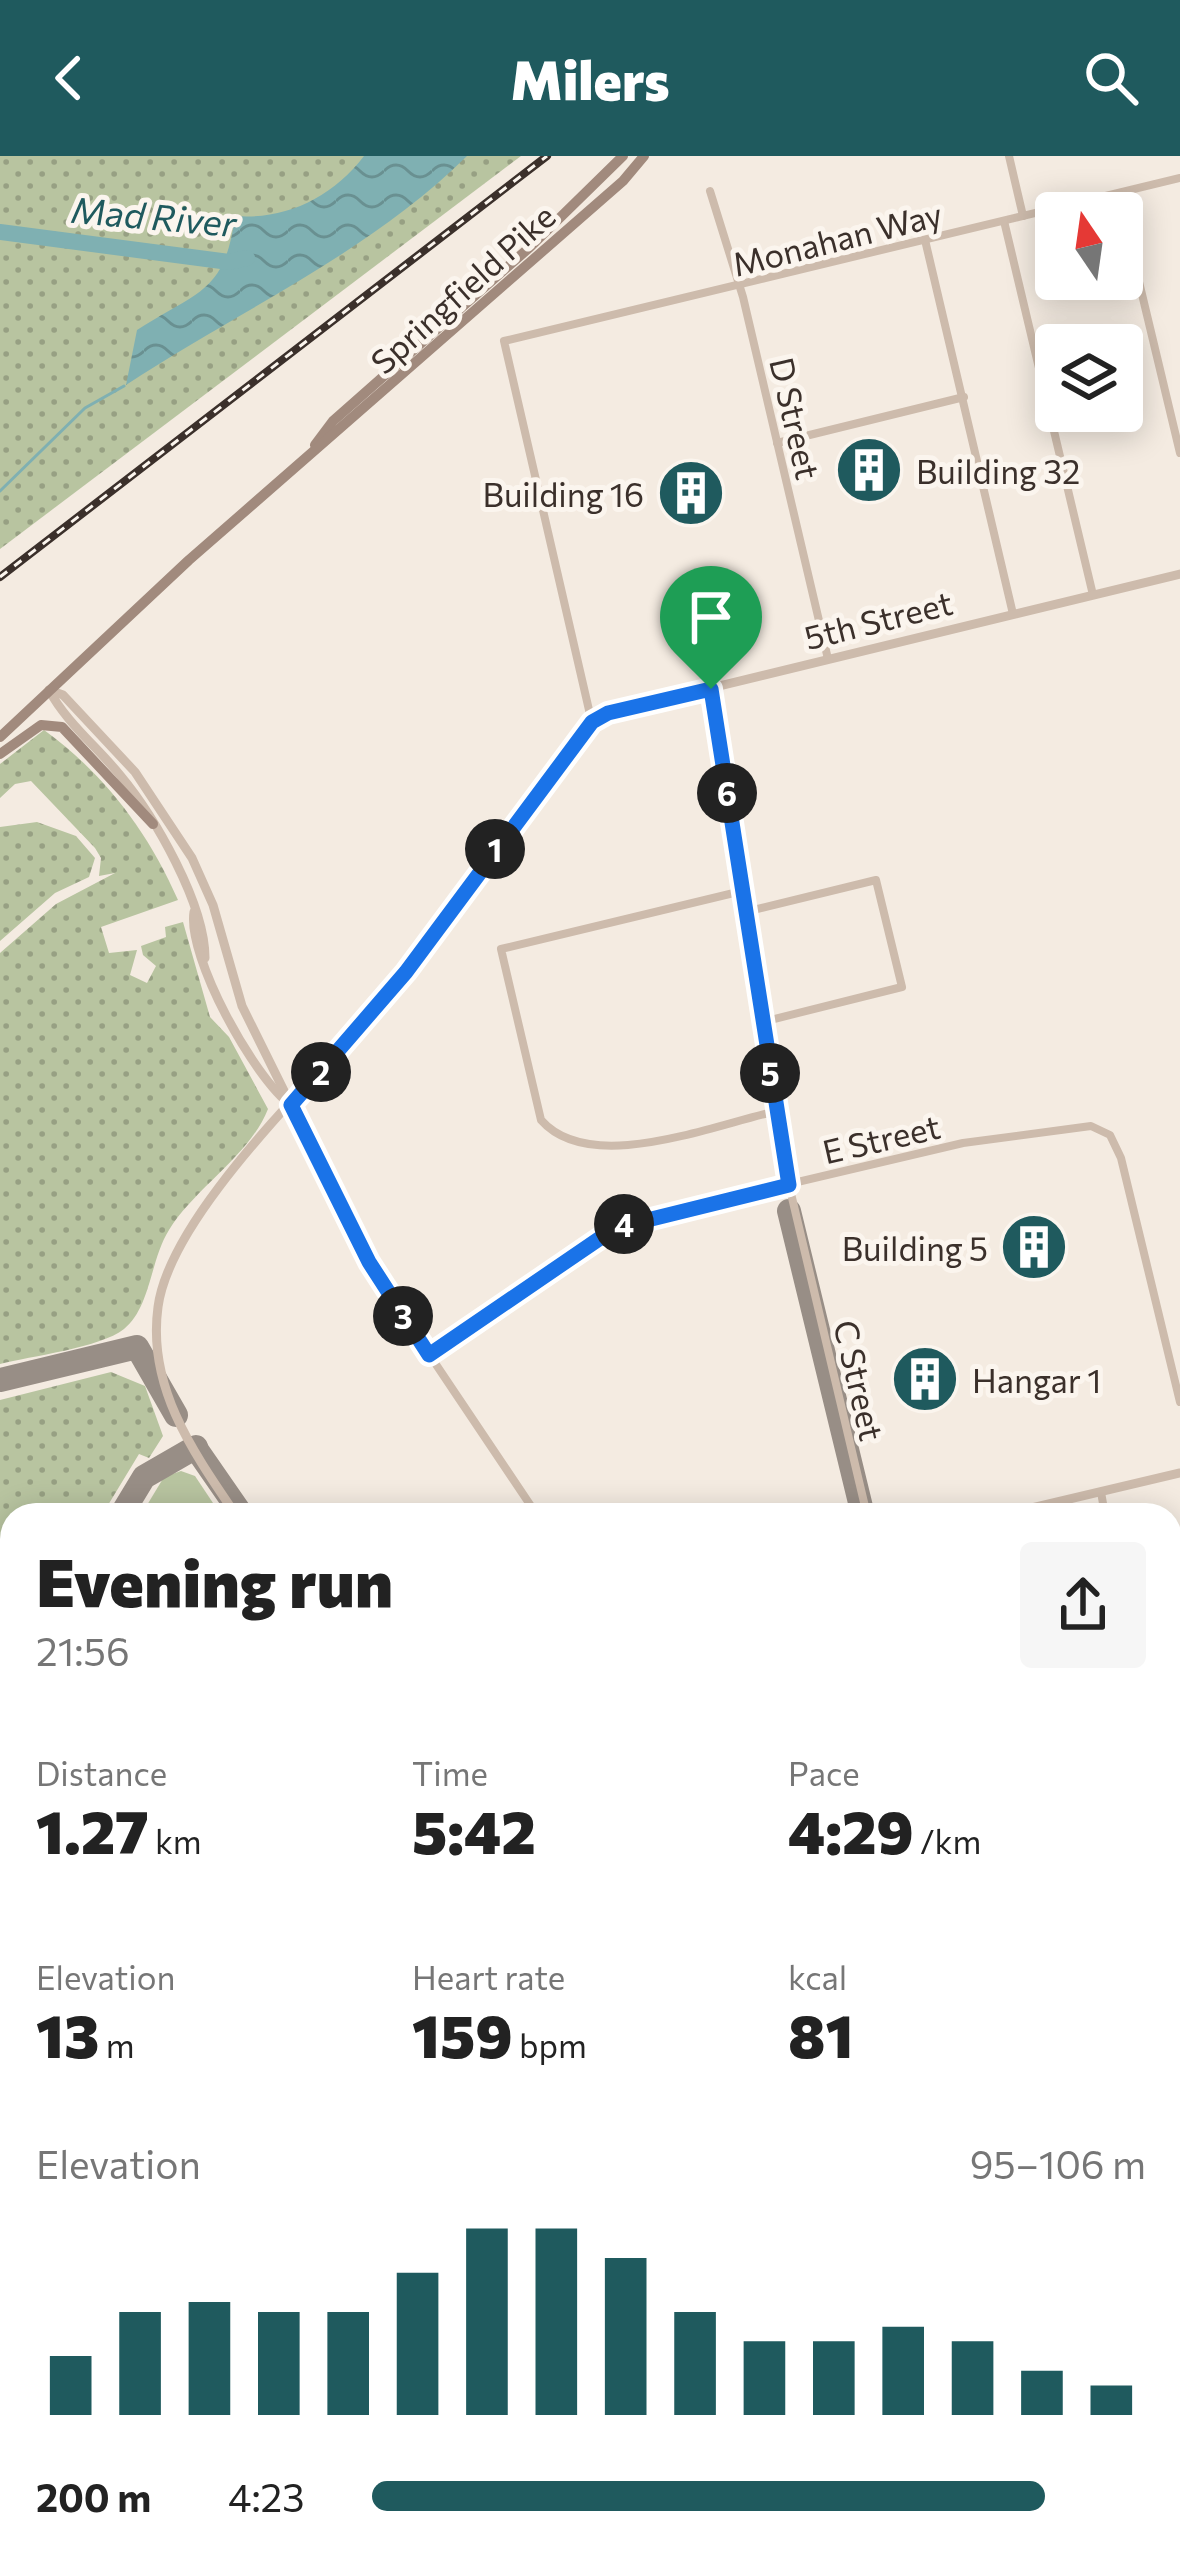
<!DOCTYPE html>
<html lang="en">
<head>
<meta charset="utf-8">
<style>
  :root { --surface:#fff; --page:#f6f6f6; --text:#222; --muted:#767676; --accent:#1f5a5e }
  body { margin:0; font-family:Commissioner,sans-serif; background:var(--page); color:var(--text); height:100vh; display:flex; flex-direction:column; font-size:45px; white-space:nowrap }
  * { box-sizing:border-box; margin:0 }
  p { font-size:39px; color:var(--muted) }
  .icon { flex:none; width:66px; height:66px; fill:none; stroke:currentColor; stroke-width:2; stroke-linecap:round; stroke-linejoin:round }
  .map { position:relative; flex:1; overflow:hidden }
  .details { position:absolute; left:0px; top:1347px; width:1182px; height:1065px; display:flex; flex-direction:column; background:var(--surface); border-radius:36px 36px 0 0; box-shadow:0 6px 30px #0003 }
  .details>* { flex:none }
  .needle { width:78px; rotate:347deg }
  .buttons { position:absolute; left:1035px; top:36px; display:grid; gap:24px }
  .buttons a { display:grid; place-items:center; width:108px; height:108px; border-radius:12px; background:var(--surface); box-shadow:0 6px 30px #0003; font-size:60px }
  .pin { position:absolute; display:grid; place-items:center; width:102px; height:102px; color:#fff; margin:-123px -51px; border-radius:50% 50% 50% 0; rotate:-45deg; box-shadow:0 0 12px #0007 }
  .pin .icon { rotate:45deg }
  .km { position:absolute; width:60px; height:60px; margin:-30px; border-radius:50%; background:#222; color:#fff; font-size:33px; line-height:60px; text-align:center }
  .round { display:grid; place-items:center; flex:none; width:126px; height:126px; border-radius:12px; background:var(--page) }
  .headline { display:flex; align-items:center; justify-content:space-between; height:204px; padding:0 36px }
  h1 { font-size:66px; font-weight:800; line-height:90px }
  .metrics { display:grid; grid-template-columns:repeat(3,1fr); gap:18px; height:204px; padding:12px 36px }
  .metrics div { display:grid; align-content:center }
  .metrics b { font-size:60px; font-weight:800 }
  .metrics small { font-size:33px; font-weight:400 }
  .metrics p { font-size:33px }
  .chart { height:336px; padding:24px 36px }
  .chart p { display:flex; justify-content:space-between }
  .chart svg { width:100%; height:216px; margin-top:12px; stroke:var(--accent); stroke-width:6 }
  ul { padding:0 36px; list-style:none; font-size:39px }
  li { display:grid; grid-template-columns:192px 144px 1fr; align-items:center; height:90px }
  li i { height:30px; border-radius:15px; background:var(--accent) }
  header { display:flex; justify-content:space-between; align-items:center; height:156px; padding:0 36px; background:var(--accent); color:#fff; font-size:54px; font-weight:800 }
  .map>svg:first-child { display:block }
</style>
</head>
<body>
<header><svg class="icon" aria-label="back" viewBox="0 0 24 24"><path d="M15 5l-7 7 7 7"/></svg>Milers<svg class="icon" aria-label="search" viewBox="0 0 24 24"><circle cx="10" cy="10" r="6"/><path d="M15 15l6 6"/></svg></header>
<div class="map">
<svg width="1180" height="2410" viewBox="0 0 1180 2410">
  <defs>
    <pattern id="grass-dots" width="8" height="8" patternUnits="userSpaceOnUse" patternTransform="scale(3)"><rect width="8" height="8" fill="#b8c4a0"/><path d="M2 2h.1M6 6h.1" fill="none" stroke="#97a083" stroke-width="1.8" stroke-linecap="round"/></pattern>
    <pattern id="water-waves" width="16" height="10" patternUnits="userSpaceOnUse" patternTransform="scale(3)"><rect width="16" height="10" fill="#7fb0b2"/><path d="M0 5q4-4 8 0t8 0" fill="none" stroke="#699091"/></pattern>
  </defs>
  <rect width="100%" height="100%" fill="#f4ebe1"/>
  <g fill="url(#grass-dots)">
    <path d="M0 0H521L0 393Z"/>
    <path d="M44 574C102 616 147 673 178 744L101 771 109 797 137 794 130 819 147 827 156 810 143 799 141 790 166 781 165 771 183 766 210 861 229 881 268 953C250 999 195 1032 169 1074 150 1104 151 1151 124 1173 100 1192 31 1200 0 1208V797L56 748 115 717 99 720 101 702 95 692 31 625 15 628 0 642V608Z"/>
    <path d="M37 666 76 680 95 702 89 721 55 737 0 785V671Z"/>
    <path d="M111 1216 145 1230 163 1280 149 1302 139 1298 102 1359H12V1510L0 1530V1244Z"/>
    <path d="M12 1573V1697L0 1717V1593Z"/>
    <path d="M0 1994 12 2001V2198L0 2191Z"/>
  </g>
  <g fill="#b8c4a0">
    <path d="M181 1315 195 1320 221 1359H141L164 1321Z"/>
    <path d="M12 1697V2001L0 1994V1717Z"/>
    <path d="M1170 2309 1180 2323V2410H1017L1010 2400H1170Z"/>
    <path d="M205 2400H931L938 2410H199Z"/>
  </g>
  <path fill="url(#water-waves)" d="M364 0H467C369 97 240 154 126 229L137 174C198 135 225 137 235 60 285 64 332 42 364 0Z"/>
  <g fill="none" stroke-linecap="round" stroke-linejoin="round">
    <path stroke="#7fb0b2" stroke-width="3" d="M0 335 85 252 124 230"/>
    <path stroke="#7fb0b2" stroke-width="16" d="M0 76 229 106 247 102"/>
    <g stroke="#988e86" stroke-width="24">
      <path d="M789 1055 863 1359"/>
      <path d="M0 1224 137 1191 176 1259"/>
      <path d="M197 1294 242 1359"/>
      <path d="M121 1359 144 1321 196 1291"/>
      <path d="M0 1560 12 1540"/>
      <path d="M1170 1960 1180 1958"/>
      <path d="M0 2214 12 2222"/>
      <path d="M1170 2270 1180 2285"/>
      <path d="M11 2331 12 2330"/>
      <path d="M969 2400 976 2410"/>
    </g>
    <g stroke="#cdbbac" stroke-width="8">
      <path d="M1009 0 1023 60"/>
      <path d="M710 35 743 141 828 503"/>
      <path d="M1118 38 1180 297"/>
      <path d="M1004 65 1093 439"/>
      <path d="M925 84 1013 458"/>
      <path d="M777 287 964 241"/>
      <path d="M711 533 789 1029 867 1359"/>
      <path d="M592 567 504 185 1180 22"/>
      <path d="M742 735 501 793 541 964C590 1020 713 969 777 955"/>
      <path d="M745 756 876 724 902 831 762 866"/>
      <path d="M291 949 380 1125 537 1359"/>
      <path d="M429 1199 582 1092 628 1066 963 987 1091 970 1110 979 1121 1002 1180 1246"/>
      <path d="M1101 1336 1105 1359"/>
      <path d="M1170 1676 1180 1716"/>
      <path d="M1170 2071 1180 2086"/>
    </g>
    <g stroke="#cdbbac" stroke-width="9">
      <path d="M49 534 63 539 135 616 192 702 213 749 242 850 291 949"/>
      <path d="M49 534C66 566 97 591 120 619 155 661 205 748 205 802"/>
      <path d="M194 756C187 801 254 922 291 949"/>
      <path d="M236 1359C193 1296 147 1231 158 1151 171 1053 330 911 394 830 463 745 525 654 592 567L608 557 1180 418"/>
      <path d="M1002 1359 1180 1317"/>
      <path d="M948 2400 954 2410"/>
    </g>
    <g stroke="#a18a7d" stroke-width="10">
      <path d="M315 289 333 265 530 91 623 0"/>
      <path d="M0 581 189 404 623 25 644 0"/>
      <path d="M0 598 41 569 62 571 153 668"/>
    </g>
    <defs>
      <path id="rail" d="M0 421 547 0"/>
    </defs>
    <use href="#rail" stroke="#3b302b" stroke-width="8"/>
    <use href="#rail" stroke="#fbf5ee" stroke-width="3" stroke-dasharray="9" stroke-linecap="butt"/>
  </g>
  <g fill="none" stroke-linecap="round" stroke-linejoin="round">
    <defs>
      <path id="route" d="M711 533 789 1029 615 1072 429 1199 369 1106 291 949 406 816 592 566 608 557Z"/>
    </defs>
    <use href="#route" stroke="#fff" stroke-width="24"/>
    <use href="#route" stroke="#1a73e8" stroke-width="15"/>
  </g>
  <defs>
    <symbol id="building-disc" viewBox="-11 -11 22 22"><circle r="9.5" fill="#1f5a5e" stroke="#fbf5ee"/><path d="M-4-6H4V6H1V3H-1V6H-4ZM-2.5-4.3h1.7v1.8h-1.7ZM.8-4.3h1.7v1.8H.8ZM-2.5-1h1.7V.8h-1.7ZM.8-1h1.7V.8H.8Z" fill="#fff"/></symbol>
  </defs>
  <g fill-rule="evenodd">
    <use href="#building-disc" x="831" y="276" width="76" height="76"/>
    <use href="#building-disc" x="653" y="299" width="76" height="76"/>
    <use href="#building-disc" x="996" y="1053" width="76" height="76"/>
    <use href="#building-disc" x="887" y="1185" width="76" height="76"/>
  </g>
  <g text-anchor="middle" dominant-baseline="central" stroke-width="10" stroke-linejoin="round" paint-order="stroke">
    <g font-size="33" fill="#3b302b" stroke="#fbf5ee">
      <text transform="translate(837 82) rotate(-14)">Monahan Way</text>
      <text transform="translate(462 132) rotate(-42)">Springfield Pike</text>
      <text transform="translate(796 262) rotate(77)">D Street</text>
      <text transform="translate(878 463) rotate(-14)">5th Street</text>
      <text transform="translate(881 982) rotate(-13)">E Street</text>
      <text transform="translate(860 1224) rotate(77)">C Street</text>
    </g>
    <g font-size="33" fill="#3b302b" stroke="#fbf5ee" text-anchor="start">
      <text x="916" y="314">Building 32</text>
      <text x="644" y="337" text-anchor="end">Building 16</text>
      <text x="988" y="1091" text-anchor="end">Building 5</text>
      <text x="972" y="1223">Hangar 1</text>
    </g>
    <g font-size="36" font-style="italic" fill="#1f5a5e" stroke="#fbf5ee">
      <text transform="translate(154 59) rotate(5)">Mad River</text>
    </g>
  </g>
</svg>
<div class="buttons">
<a><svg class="needle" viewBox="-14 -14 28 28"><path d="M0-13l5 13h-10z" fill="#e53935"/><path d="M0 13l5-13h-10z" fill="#767676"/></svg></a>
<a><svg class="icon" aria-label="layers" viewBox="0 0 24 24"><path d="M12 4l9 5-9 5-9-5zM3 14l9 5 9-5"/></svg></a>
</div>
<div class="pin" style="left:711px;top:533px;background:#1e9e55"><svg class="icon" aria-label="arrive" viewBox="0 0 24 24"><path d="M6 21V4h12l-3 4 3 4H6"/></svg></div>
<b class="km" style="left:495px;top:693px">1</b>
<b class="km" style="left:321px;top:916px">2</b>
<b class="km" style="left:403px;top:1160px">3</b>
<b class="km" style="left:624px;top:1068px">4</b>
<b class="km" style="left:770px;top:917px">5</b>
<b class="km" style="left:727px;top:637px">6</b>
<section class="details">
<div class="headline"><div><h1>Evening run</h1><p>21:56</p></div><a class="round"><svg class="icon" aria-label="share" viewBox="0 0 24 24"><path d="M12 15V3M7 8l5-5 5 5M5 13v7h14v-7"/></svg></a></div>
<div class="metrics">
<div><p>Distance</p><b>1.27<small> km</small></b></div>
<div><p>Time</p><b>5:42</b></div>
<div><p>Pace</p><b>4:29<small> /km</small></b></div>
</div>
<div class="metrics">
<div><p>Elevation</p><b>13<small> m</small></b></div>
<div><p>Heart rate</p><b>159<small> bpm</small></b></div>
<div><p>kcal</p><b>81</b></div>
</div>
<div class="chart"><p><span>Elevation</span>95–106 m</p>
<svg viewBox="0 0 160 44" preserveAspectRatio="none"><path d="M5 44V32M15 44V23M25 44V21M35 44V23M45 44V23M55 44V15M65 44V6M75 44V6M85 44V12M95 44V23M105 44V29M115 44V29M125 44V26M135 44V29M145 44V35M155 44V38"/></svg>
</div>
<ul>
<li><b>200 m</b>4:23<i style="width:87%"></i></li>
</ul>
</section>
</div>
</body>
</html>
